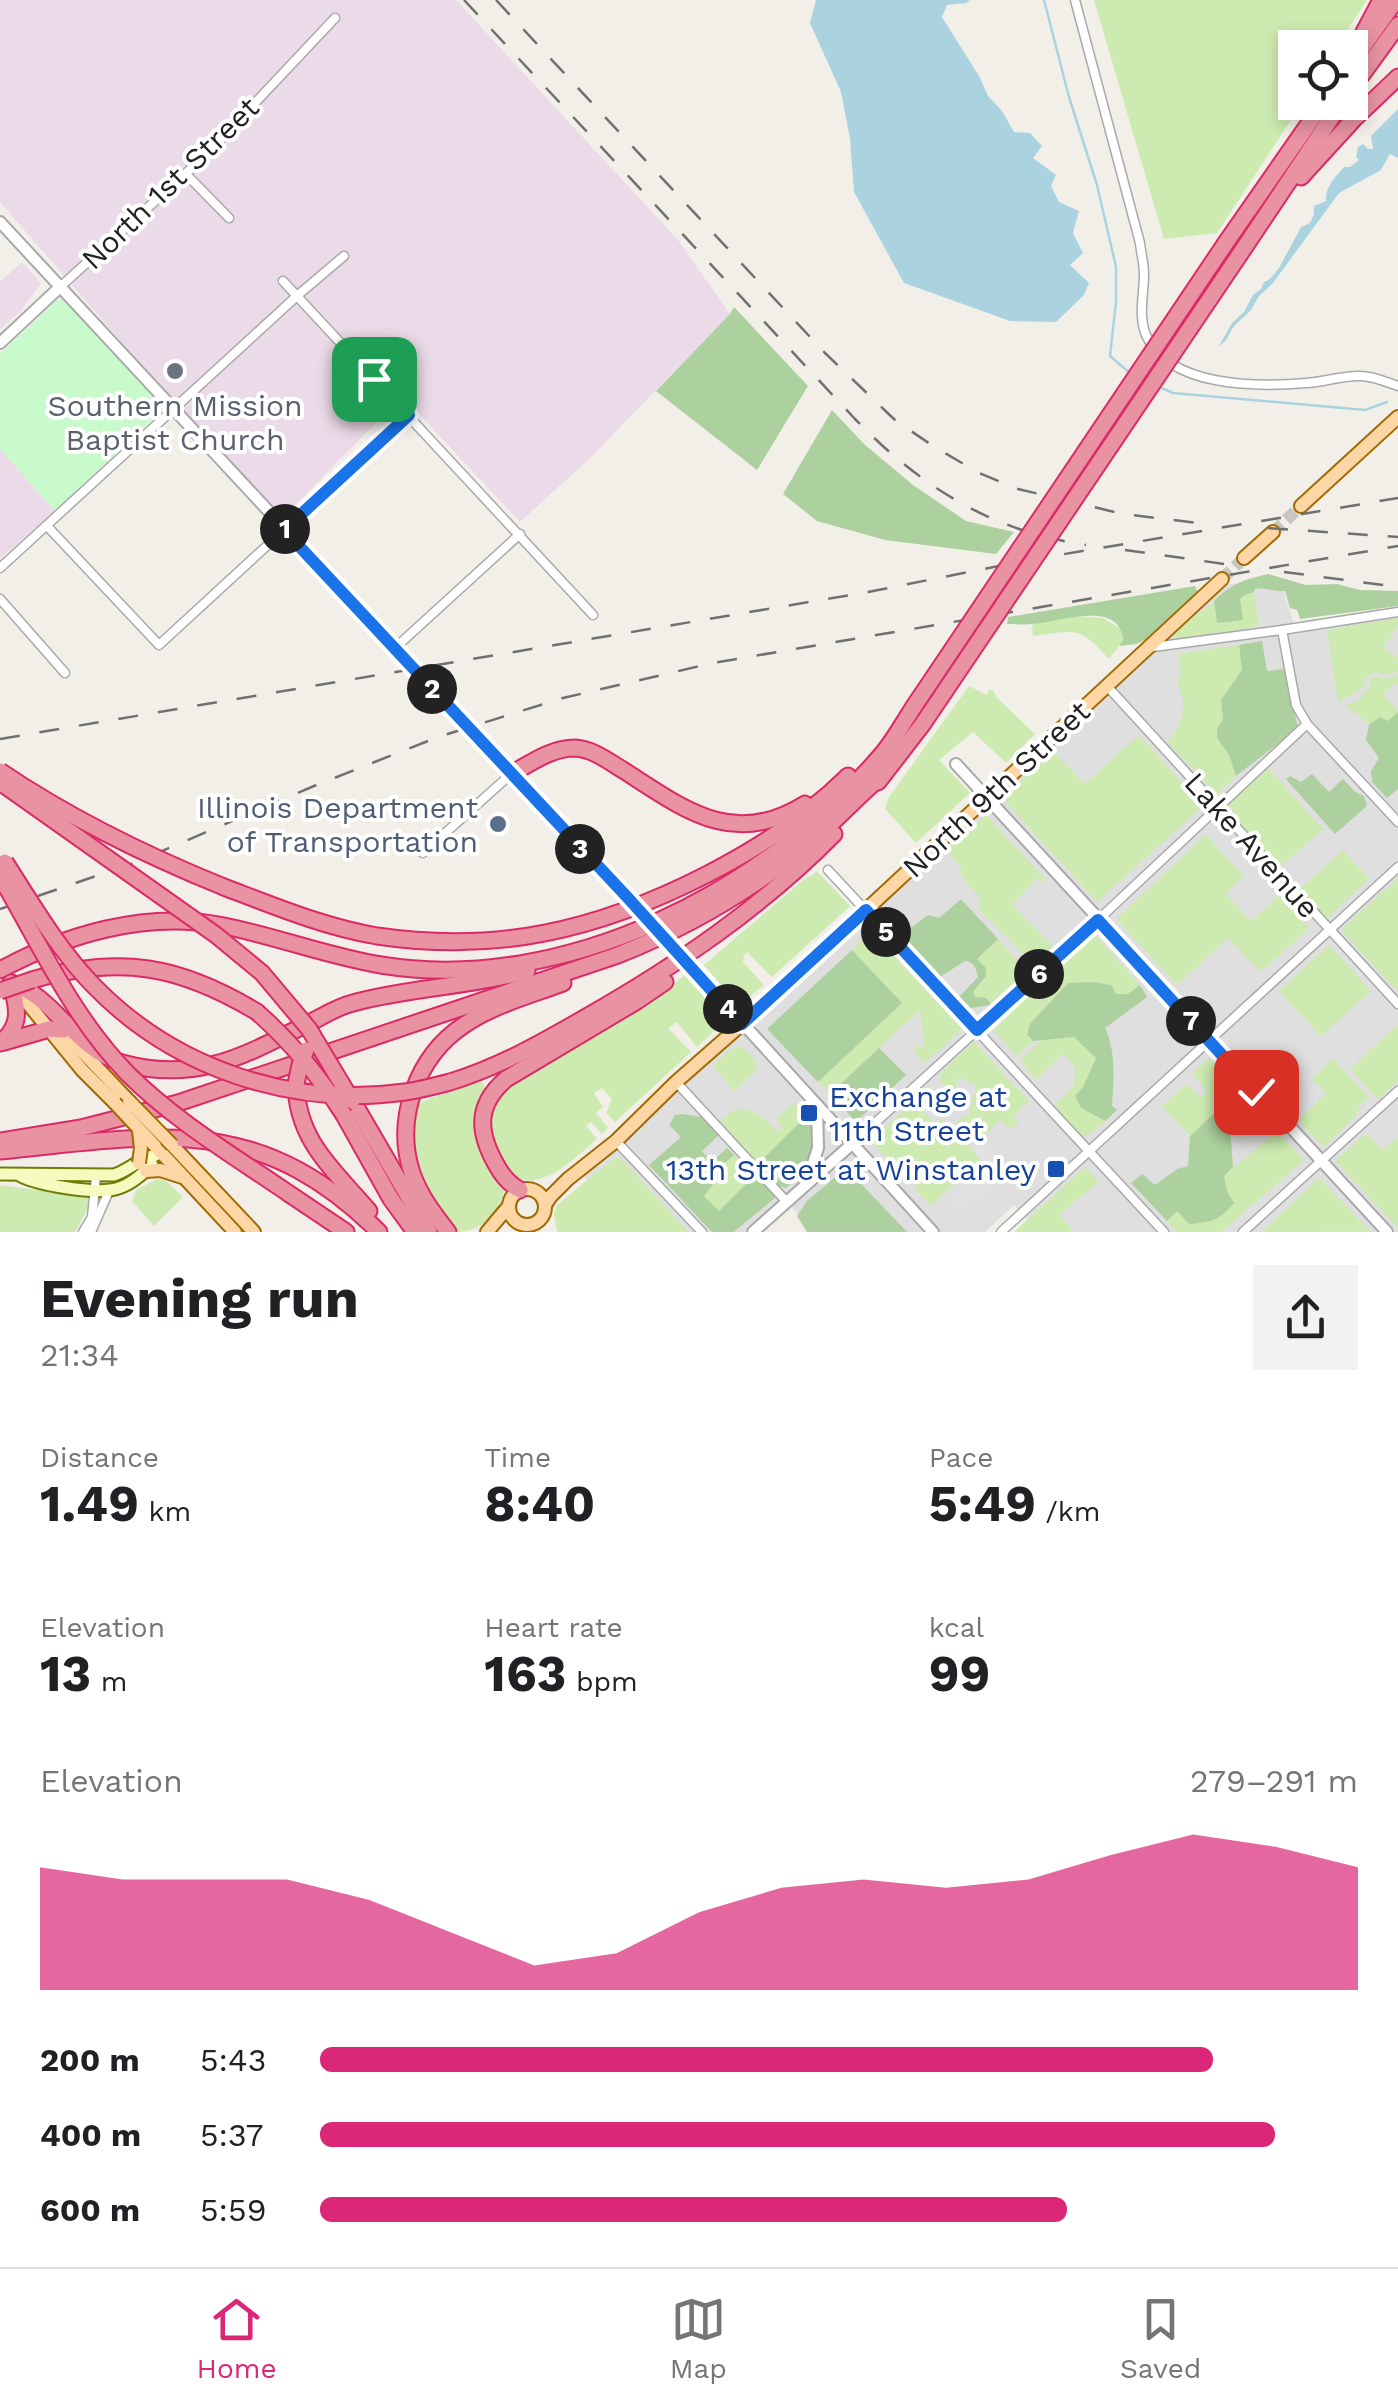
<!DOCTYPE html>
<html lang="en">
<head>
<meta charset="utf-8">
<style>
  :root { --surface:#fff; --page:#f2f2f2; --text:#202124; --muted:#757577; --line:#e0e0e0; --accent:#db2777 }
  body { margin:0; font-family:"Work Sans",sans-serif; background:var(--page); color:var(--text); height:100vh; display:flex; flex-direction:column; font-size:38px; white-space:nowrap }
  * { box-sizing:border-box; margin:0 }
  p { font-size:32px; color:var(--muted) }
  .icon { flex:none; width:55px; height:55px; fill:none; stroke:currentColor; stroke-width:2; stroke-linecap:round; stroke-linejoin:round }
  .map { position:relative; height:1232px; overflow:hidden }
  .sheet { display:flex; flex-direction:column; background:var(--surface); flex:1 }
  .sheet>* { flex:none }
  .tools { position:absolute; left:1278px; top:30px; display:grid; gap:20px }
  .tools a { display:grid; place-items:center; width:90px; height:90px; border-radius:0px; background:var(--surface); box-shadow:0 5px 15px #0003; font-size:50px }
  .pin { position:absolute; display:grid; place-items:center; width:85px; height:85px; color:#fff; margin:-42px; border-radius:20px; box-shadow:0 5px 15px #0006 }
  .km { position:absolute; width:50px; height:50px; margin:-25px; border-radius:50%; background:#222; color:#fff; font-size:28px; line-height:50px; text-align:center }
  .round { display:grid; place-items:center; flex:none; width:105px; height:105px; border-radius:0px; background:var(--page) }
  .headline { display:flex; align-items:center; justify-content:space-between; height:170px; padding:0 40px }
  h1 { font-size:55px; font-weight:700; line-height:75px }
  .figures { display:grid; grid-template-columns:repeat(3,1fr); gap:15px; height:170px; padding:10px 40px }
  .figures div { display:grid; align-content:center }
  .figures b { font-size:50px; font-weight:700 }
  .figures small { font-size:28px; font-weight:400 }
  .figures p { font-size:28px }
  .chart { height:280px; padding:20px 40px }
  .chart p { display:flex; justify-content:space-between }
  .chart svg { width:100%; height:180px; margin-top:10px; fill:var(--accent); opacity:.7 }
  ul { padding:0 40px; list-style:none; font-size:32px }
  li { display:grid; grid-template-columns:160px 120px 1fr; align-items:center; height:75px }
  li i { height:25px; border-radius:12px; background:var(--accent) }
  .menu { display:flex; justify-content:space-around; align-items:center; height:140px; border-top:2px solid var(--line); background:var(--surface); font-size:28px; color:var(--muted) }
  .menu a { display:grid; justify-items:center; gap:5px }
  .menu .selected { color:var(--accent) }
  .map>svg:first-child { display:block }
</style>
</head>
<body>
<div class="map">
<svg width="1398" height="1232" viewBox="0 0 1398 1232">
  <rect width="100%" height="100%" fill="#f2efe9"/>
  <path fill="#e0dfdf" d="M1281 582 1295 628 1398 612V1232H1038L1014 1205 985 1232H815L786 1201 753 1232H626L580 1170 1149 647 1227 584Z"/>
  <g fill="#ebdbe8">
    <path d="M0 0H456L678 240 730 314 590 458 520 522 402 396 283 518 126 347 0 202Z"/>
    <path d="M22 262 41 283 20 312 0 329V282Z"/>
    <path d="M0 449 55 511 0 558Z"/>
  </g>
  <g fill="#cdebb0">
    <path d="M1094 0H1367L1337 47 1295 48V102L1302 103 1217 233 1164 239Z"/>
    <path d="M1254 592 1259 626 1177 641 1173 634 1212 603 1214 601 1217 622 1245 595Z"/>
    <path d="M1078 616 1103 618 1121 629 1123 641 1109 659C1079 626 1076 630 1033 636L1032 624Z"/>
    <path d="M1398 618V626L1383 647 1398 658V672L1382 675 1379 672 1371 674 1364 680 1365 685 1346 699 1338 702 1327 630Z"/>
    <path d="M1239 645 1242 670 1221 700 1223 719 1217 730V738L1229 755 1236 776 1217 794 1167 741C1183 726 1189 703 1177 684L1181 673 1178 654Z"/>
    <path d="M1378 676 1382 679 1398 676V684H1394L1383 694 1398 712 1388 722 1380 718 1369 725 1346 705 1356 702 1369 688V680L1372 677Z"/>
    <path d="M969 686 987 695 989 690H993L996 697 1035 734 1006 763 973 732 939 760 970 793 916 843 885 809 889 797Z"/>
    <path d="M1139 735 1203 806 1097 902 1002 798 1054 752 1085 784Z"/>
    <path d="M1267 767 1323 829 1279 868 1227 810 1226 804Z"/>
    <path d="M984 816H987L1046 880 1043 883 1038 878 1012 905 1053 946 1034 965 978 909 981 899 958 873 962 868 948 852V850Z"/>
    <path d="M1206 835 1244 876 1225 894 1251 921 1279 896 1309 928 1261 972 1228 938 1177 985 1116 919Z"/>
    <path d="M1343 850 1369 879 1327 918 1300 889Z"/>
    <path d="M817 871 850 906 772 977 747 952 744 955 743 962 764 985 743 1002 735 1001 704 965 808 876 810 877Z"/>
    <path d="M1398 878V992L1341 930Z"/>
    <path d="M871 931 962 1029 925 1063 915 1053 916 1044 925 1049 920 1010 830 1094 818 1082 902 1003 852 950Z"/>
    <path d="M1094 934 1140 985 1128 994H1116L1110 985 1068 983 1030 1024 1027 1034 1033 1041 1017 1056 993 1030Z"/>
    <path d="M998 939 1028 972 992 1005 986 998 975 997 973 991 986 979 977 959Z"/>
    <path d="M1329 945 1371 991 1321 1036 1279 991Z"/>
    <path d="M688 974 714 1005 719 1017 713 1032 697 1047 677 1022 668 1028 691 1052 615 1122 606 1113 612 1099 602 1088 594 1093 603 1107 596 1113 608 1128 602 1134 591 1122 586 1126 597 1139C572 1160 549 1187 514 1179L489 1134V1120L494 1102 505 1088 547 1064Z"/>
    <path d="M1398 1024V1081L1378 1099 1350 1069Z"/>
    <path d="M1074 1037 1096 1058 1083 1087 1081 1108 1105 1121 1089 1135 1083 1138 1054 1105 1074 1087 1075 1066 1062 1054 1036 1080 1020 1061 1041 1040Z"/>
    <path d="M974 1042 1029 1101 1014 1116 1019 1122 1010 1129 1000 1120 975 1144 955 1123 967 1114 969 1115 976 1085 958 1077 957 1085 952 1094 939 1080 942 1077 939 1074Z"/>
    <path d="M738 1046 744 1049 756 1061 754 1064 758 1069 734 1091 713 1066 727 1052Z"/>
    <path d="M1209 1058 1239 1090 1190 1136 1162 1106 1187 1084 1200 1098 1207 1091 1192 1073Z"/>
    <path d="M1333 1059 1369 1097 1360 1105 1355 1117 1324 1147 1298 1120 1326 1094 1312 1079Z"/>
    <path d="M481 1081 485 1087C465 1137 476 1147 504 1190 500 1213 481 1232 456 1232 431 1193 401 1152 418 1103Z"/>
    <path d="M914 1101 935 1124 942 1118 987 1166 970 1181 964 1174 931 1206 914 1188 934 1168 926 1161 906 1180 872 1143V1139Z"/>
    <path d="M794 1103 805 1117 758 1164 720 1121C725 1118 729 1112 734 1110 748 1104 769 1122 778 1132L782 1128 776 1119Z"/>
    <path d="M1276 1131 1304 1160 1221 1232H1177L1167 1221 1177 1210 1180 1213 1233 1203 1227 1191 1224 1176Z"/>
    <path d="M1366 1133 1383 1150 1398 1137V1228L1335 1161Z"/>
    <path d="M734 1155 756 1174 718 1211 703 1197 719 1177 720 1166Z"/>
    <path d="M615 1157 622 1160 689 1232H557L554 1214 557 1205Z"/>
    <path d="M1085 1167 1099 1181 1060 1214 1071 1228V1232H1014Z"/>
    <path d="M1319 1178 1370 1231 1262 1232Z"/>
    <path d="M157 1179 166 1181 183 1197 154 1226 132 1201 136 1190Z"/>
    <path d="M0 1185 88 1197V1208L75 1232H0Z"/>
  </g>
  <g fill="#add19e">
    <path d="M734 307 808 386 757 470 656 391 730 314Z"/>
    <path d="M832 410 864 444 913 485 966 521 1014 532 996 554 885 540 817 521 783 494Z"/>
    <path d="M1268 574 1306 585 1337 584 1360 590 1398 591V606L1300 619 1297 610 1290 608 1285 591C1274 592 1266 587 1255 589L1254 592 1245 595 1240 599 1243 620 1217 623 1214 601C1231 584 1245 579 1268 574Z"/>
    <path d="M1195 586 1198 592 1149 638 1136 644 1119 646 1123 640C1120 598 1056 623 1032 624 1024 625 1015 624 1007 624L1008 617Z"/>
    <path d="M1262 641 1267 671 1285 669 1298 728 1236 776 1229 755 1217 738V729L1223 719 1221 700 1242 670 1239 645Z"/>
    <path d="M1398 712V789L1387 798 1372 782 1371 771 1379 758 1366 740 1369 725 1380 717 1388 721Z"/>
    <path d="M1312 774 1329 792 1343 779 1355 792 1364 796 1367 806 1335 834 1286 779 1290 776 1301 782Z"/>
    <path d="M961 899 998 939 977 959 986 968V976L973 992 975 997 986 998 992 1005 971 1008 961 1005 958 998 978 977C976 968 974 962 965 961L938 978 907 943 908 930 928 915 939 918Z"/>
    <path d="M852 950 902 1003 818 1082 767 1029Z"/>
    <path d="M1093 982 1111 985 1116 994H1128L1140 985 1147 997 1105 1028C1116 1050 1114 1081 1112 1106L1117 1110 1105 1121 1081 1108 1075 1096 1083 1087 1096 1058 1074 1037 1033 1041 1027 1035 1030 1024 1068 983Z"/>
    <path d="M879 1048 906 1075 856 1122 830 1094Z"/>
    <path d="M1224 1104 1230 1126 1233 1167 1224 1176 1227 1191 1234 1203C1219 1221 1212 1222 1189 1224L1177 1211 1167 1221 1131 1183 1142 1174 1155 1185 1177 1169 1188 1166 1190 1136Z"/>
    <path d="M682 1114 703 1117 719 1135 702 1151 712 1162 727 1148 734 1155 721 1166 719 1177 704 1196 719 1211 756 1174 776 1197 734 1232H712L649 1165 681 1137 669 1125 675 1115Z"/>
    <path d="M805 1117 811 1122 820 1138 807 1170 786 1188 778 1186 758 1164Z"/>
    <path d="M846 1168 907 1232H807L797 1216 807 1201Z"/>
  </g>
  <path fill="#c8facc" d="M62 299 161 403 162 410 55 511 0 449V354L56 301Z"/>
  <path fill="#e2e2e2" d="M982 1138 1009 1169 959 1213 948 1201 987 1166 971 1148Z"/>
  <g fill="#aad3df">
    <path d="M816 0H970L966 3 947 5 942 17 979 76 988 96 1002 111 1014 132 1030 133 1042 146 1033 158 1056 175 1051 186 1059 202 1079 211 1073 233 1083 253 1070 265 1089 283 1084 295 1056 322 1010 321 904 283 854 192 850 139 841 92 810 23Z"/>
    <path d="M1398 109V158L1390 154 1381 170 1339 193 1273 283 1259 296 1251 310 1234 326 1226 340 1218 348 1232 323 1244 312 1253 295 1261 289 1264 282 1270 279 1279 268 1301 227 1310 223 1314 214V206L1326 201C1325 187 1335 177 1344 167H1350L1359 160 1356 157 1358 147 1363 144 1368 149H1373L1371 136Z"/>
  </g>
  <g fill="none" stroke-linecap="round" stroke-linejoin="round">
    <g stroke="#aad3df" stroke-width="2.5">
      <path d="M1044 0 1069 97 1097 185 1116 267V302L1110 356 1131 374"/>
      <path d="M1157 386 1173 393 1365 410 1387 402"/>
    </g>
    <g stroke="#c8c6c1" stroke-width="12" stroke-dasharray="12 6" stroke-linecap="butt">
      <path d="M1273 532 1301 506"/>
      <path d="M1222 579 1244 558"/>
    </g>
    <defs>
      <g id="minor">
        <path d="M1075 0 1140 243C1141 253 1144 264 1144 274 1144 294 1138 316 1146 335 1169 388 1258 387 1307 383 1325 382 1343 375 1361 376 1373 376 1386 382 1398 386"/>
        <path d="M186 174 229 218"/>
        <path d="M283 281 593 615"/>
        <path d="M60 287 205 156 335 18"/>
        <path d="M47 526 159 645 409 415"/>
        <path d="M0 568 298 295 344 256"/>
        <path d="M0 599 65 673"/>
        <path d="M1282 630 1296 705 1307 724 1398 822"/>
        <path d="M1153 647 1282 630 1398 612"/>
        <path d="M395 648 520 534"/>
        <path d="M1107 686 1398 1004"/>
        <path d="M423 853 511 774"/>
        <path d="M828 870 1164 1232"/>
        <path d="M676 1082 786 1201"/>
        <path d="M616 1141 702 1232"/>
        <path d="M853 1143 1098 920 1307 724"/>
        <path d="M83 1232 92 1217 96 1176"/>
        <path d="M91 1232 109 1191"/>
        <path d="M1001 1232 1398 867"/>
        <path d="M1243 1232 1398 1091"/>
      </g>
      <g id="tertiary">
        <path d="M0 222 628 898"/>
        <path d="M0 343 60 287"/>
        <path d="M956 764 1387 1232"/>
        <path d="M695 971 933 1232"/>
        <path d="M807 1181 818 1148 817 1105"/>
        <path d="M753 1232 853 1143"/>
      </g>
      <g id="secondary">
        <path d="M0 1174 114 1175C128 1171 143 1156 154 1156L160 1152"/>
        <path d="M21 1176C39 1185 90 1193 110 1190 127 1188 140 1176 152 1165"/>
      </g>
      <g id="primary">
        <path d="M1301 506 1398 417"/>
        <path d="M1244 558 1273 532"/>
        <path d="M12 984 82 1070 115 1103"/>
        <path d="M59 1027 129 1101"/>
        <path d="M172 1145 254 1232"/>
        <path d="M155 1146 235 1232"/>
        <path d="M146 1171 160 1170 182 1177"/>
        <circle cx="527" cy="1207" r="18"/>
        <path d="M545 1205 551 1196 568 1179 616 1141 676 1082 742 1024 866 910 1222 579"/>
        <path d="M487 1232 508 1207"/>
      </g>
      <g id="motorway">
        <path d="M1364 32 1381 0"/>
        <path d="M1350 65 1396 0"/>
        <path d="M1350 91 1398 25"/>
        <path d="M1301 177 1354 119 1398 77"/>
        <path d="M1225 244 1324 102"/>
        <path d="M1240 254 1342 102"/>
        <path d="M511 774C531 763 551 748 575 748 593 749 608 761 623 770 684 809 733 849 805 804"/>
        <path d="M878 782 922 725 943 694"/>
        <path d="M224 887C274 906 324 927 377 936 432 944 490 944 545 933 647 913 774 849 848 776"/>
        <path d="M0 970C65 935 144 911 219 925 273 935 326 956 381 965 564 995 767 890 883 753 897 736 908 714 921 696"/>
        <path d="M32 980C120 955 179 965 257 1012"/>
        <path d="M11 983C53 995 76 1050 122 1063 195 1083 242 1057 305 1025 320 1018 336 1007 353 1003 410 987 470 987 527 971"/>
        <path d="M4 1042 49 1029 63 1030"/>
        <path d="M0 1043C22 1026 18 1008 11 983"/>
        <path d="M450 1082C499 1067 543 1042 588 1016 677 965 761 908 834 834"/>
        <path d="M296 1084C297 1141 334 1170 369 1211"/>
        <path d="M355 1105 429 1232"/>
        <path d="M344 1115 391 1199 415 1232"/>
        <path d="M0 1141 81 1128 178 1103 618 955C691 926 758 887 818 835 840 817 859 795 881 777"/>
        <path d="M0 1151C156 1136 256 1110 379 1232"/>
        <path d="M520 1190C509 1184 503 1177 497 1166 478 1133 475 1106 506 1079L637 1001 665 982"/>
        <path d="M288 1193 346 1232"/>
        <path d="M448 1232C434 1214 420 1196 412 1173 394 1119 417 1056 464 1025 493 1005 531 995 563 983"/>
      </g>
    </defs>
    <use href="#minor" stroke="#a9a9a9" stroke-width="11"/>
    <use href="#tertiary" stroke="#a9a9a9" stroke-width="14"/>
    <use href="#secondary" stroke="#707d05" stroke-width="15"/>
    <use href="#primary" stroke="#a06b00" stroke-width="16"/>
    <use href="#motorway" stroke="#dc2a67" stroke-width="19"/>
    <use href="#minor" stroke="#fff" stroke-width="8"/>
    <use href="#tertiary" stroke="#fff" stroke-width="10"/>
    <use href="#secondary" stroke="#f7fabf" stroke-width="11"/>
    <use href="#primary" stroke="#fcd6a4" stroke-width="12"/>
    <use href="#motorway" stroke="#e892a2" stroke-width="15"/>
    <g stroke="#707070" stroke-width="2.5" stroke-dasharray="20 20" stroke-linecap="butt">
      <path d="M464 0 855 419C921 487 991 531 1086 545"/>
      <path d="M496 0 825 353 895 420 933 446 979 473 1018 489 1123 514 1198 523"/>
      <path d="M1268 528 1398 537"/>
      <path d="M1125 550 1239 566"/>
      <path d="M1284 572 1398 587"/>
      <path d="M0 739 868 592 1029 560 1398 498"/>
      <path d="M0 909 134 863 314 786 438 737 563 698 713 663 1398 546"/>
    </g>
    <defs>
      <path id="tertiary-bridge" d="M628 898 695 971"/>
      <g id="primary-bridge">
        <path d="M129 1101 172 1145"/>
        <path d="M115 1103 155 1146"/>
        <path d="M139 1131 141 1148 139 1163"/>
      </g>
      <g id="motorway-bridge">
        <path d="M943 694 1240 254"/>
        <path d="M921 696 1225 244"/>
        <path d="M0 771C71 819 145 855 224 887"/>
        <path d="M0 782 216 935 262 973 309 1029 352 1101"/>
        <path d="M5 862C32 904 58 949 93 985 173 1068 291 1108 405 1092 420 1090 435 1086 450 1082"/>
        <path d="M0 876C40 944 72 1017 128 1074 175 1121 234 1156 288 1193"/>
        <path d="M0 991 32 980"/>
        <path d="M257 1012C293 1044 318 1075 344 1115"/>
        <path d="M296 1084 300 1065 306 1050"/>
      </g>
    </defs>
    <use href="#tertiary-bridge" stroke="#a9a9a9" stroke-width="14" stroke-linecap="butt"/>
    <use href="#primary-bridge" stroke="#a06b00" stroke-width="16" stroke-linecap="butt"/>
    <use href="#motorway-bridge" stroke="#dc2a67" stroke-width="19" stroke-linecap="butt"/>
    <use href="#tertiary-bridge" stroke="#fff" stroke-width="10"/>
    <use href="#primary-bridge" stroke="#fcd6a4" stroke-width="12"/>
    <use href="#motorway-bridge" stroke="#e892a2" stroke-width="15"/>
  </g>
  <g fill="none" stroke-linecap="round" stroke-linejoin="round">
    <defs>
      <path id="route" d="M374 379 409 415 284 530 628 898 742 1024 866 910 977 1030 1098 920 1256 1092"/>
    </defs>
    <use href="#route" stroke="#fff" stroke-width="20"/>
    <use href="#route" stroke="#1a73e8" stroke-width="12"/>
  </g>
  <circle fill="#6b7280" stroke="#fff" stroke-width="4" cx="175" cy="371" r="10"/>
  <circle fill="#5c6f8a" stroke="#fff" stroke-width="4" cx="498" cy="824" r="10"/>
  <g fill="#1a4fb4" stroke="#fff" stroke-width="4">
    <rect x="799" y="1103" width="20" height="20" rx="5"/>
    <rect x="1046" y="1159" width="20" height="20" rx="5"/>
  </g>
  <g text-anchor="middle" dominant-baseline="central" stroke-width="8" stroke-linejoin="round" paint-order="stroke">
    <g font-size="30" fill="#222" stroke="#fff">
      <text transform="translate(170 183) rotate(-44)">North 1st Street</text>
      <text transform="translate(996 789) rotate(-43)">North 9th Street</text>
      <text transform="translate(1252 845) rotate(48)">Lake Avenue</text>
    </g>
    <g font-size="30" fill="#5b616d" stroke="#fff">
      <text x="175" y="405">Southern Mission<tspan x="175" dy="34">Baptist Church</tspan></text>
    </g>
    <g font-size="30" fill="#4e5e75" stroke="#fff" text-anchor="end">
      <text x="478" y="807">Illinois Department<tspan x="478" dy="34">of Transportation</tspan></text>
    </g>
    <g font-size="30" fill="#164399" stroke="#fff" text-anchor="start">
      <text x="829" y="1096">Exchange at<tspan x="829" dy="34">11th Street</tspan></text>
      <text x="1036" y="1169" text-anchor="end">13th Street at Winstanley</text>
    </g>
  </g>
</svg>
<div class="tools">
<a><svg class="icon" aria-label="locate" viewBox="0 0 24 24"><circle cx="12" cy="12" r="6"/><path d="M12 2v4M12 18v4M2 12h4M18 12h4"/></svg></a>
</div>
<div class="pin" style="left:374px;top:379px;background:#1e9e55"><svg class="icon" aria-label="arrive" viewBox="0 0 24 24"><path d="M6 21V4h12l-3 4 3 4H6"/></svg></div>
<div class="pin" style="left:1256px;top:1092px;background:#d93025"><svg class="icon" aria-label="check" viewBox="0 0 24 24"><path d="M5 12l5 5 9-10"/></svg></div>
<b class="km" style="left:285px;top:529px">1</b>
<b class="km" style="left:432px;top:689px">2</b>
<b class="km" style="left:580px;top:849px">3</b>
<b class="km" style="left:728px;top:1009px">4</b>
<b class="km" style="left:886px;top:932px">5</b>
<b class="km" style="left:1039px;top:974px">6</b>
<b class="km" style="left:1191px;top:1021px">7</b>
</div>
<section class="sheet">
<div class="headline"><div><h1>Evening run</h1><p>21:34</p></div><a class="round"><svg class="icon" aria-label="share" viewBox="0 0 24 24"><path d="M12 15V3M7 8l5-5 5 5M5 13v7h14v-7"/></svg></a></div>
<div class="figures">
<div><p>Distance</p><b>1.49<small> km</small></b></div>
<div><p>Time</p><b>8:40</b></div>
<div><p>Pace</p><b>5:49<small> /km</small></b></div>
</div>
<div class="figures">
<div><p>Elevation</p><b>13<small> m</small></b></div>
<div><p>Heart rate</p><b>163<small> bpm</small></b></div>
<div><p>kcal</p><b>99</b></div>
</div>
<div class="chart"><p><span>Elevation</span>279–291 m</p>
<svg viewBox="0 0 160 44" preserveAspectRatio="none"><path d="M0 44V14L10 17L20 17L30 17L40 22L50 30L60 38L70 35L80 25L90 19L100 17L110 19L120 17L130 11L140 6L150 9L160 14V44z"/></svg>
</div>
<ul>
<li><b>200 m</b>5:43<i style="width:86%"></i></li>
<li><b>400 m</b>5:37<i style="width:92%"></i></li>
<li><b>600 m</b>5:59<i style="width:72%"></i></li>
</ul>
</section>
<nav class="menu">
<a class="selected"><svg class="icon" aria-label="home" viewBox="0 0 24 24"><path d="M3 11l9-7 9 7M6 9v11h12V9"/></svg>Home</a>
<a><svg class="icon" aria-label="map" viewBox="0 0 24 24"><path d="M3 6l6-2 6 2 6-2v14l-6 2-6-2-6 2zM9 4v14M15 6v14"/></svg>Map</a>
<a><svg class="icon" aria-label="saved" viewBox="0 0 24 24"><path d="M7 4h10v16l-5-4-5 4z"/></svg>Saved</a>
</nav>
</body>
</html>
